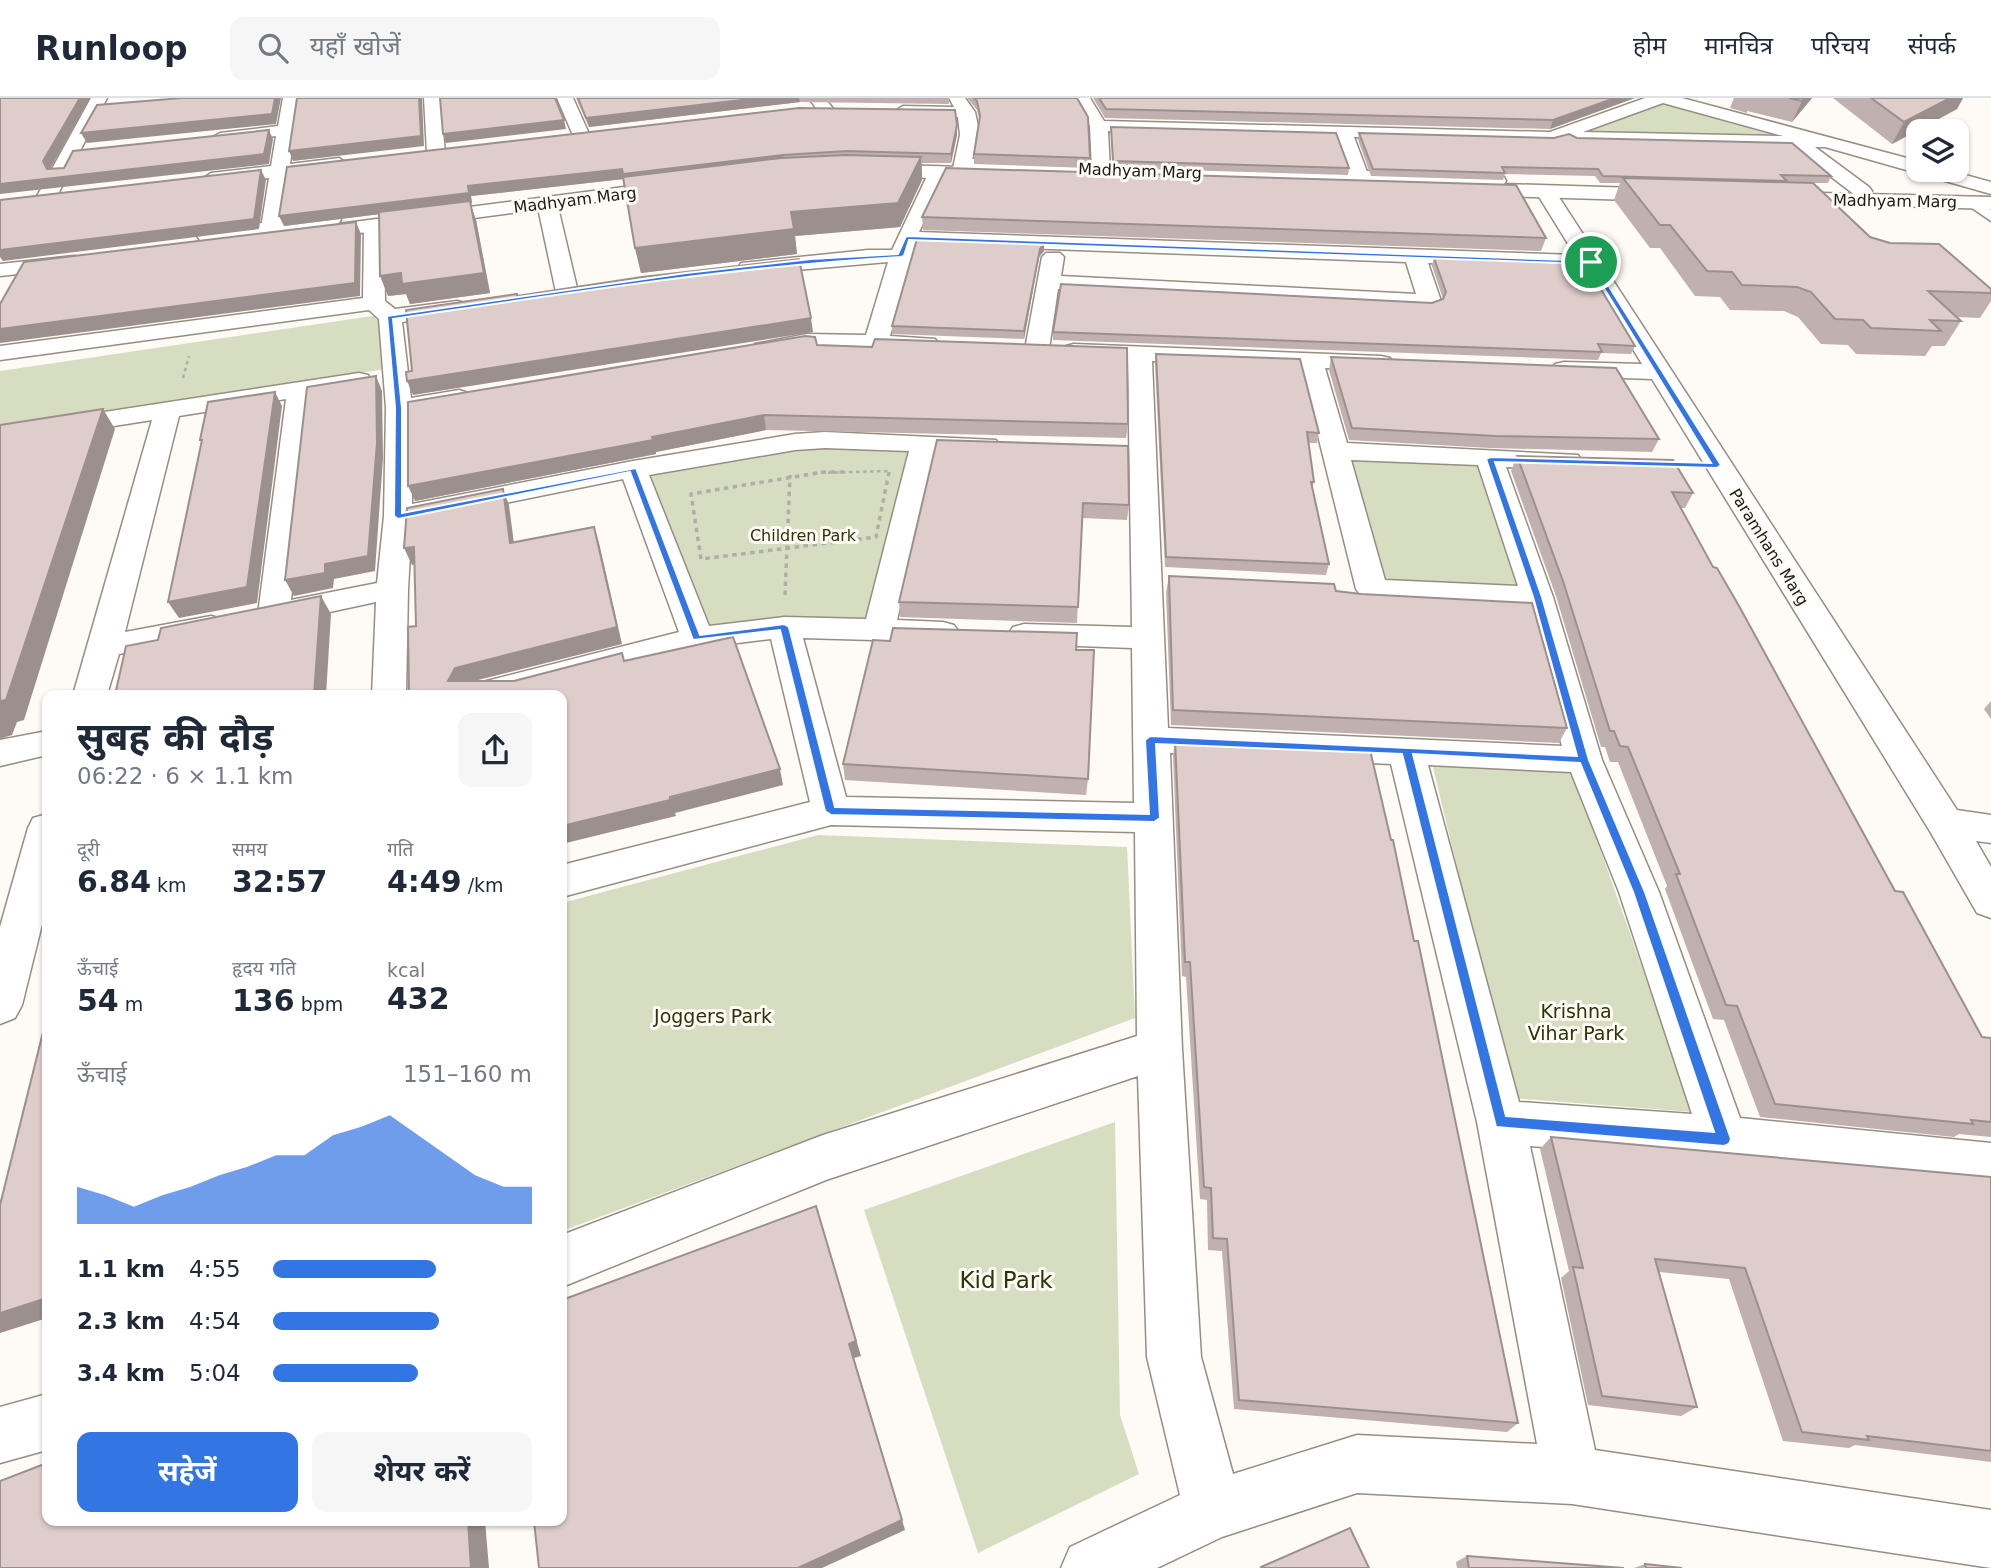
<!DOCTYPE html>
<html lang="hi">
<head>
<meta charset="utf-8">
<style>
  :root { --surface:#fff; --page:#f6f6f7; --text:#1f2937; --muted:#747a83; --line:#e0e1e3; --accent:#3375e3 }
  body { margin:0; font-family:"DejaVu Sans","Noto Sans Devanagari",sans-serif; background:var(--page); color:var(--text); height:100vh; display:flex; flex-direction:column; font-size:26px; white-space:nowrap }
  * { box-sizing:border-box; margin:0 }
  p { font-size:23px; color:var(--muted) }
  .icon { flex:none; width:38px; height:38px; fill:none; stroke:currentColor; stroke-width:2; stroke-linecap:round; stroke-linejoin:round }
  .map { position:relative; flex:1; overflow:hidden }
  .details { position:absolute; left:42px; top:592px; width:525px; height:836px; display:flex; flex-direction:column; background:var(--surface); border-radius:14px; box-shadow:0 2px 5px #0004 }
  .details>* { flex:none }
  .tools { position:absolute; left:1906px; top:21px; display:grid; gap:14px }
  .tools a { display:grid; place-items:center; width:63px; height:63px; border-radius:14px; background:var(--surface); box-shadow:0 2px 5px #0004; font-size:35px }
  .pin { position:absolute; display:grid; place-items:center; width:60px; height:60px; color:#fff; margin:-30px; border:4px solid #fff; border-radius:50%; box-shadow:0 2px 7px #0007 }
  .round { display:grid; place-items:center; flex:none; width:74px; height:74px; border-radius:14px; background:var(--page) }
  .headline { display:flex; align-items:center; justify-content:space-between; height:119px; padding:0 35px }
  h1 { font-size:38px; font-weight:700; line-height:52px }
  .figures { display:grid; grid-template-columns:repeat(3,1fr); gap:10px; height:119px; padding:7px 35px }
  .figures div { display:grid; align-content:center }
  .figures b { font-size:30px; font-weight:700 }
  .figures small { font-size:19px; font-weight:400 }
  .figures p { font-size:19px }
  .chart { height:196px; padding:14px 35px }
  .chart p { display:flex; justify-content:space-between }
  .chart svg { width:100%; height:126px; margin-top:7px; fill:var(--accent); opacity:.7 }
  .action { display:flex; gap:14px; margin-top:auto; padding:14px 35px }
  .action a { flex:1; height:80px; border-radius:14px; background:var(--accent); color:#fff; font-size:28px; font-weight:700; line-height:80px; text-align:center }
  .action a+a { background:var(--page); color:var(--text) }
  ul { padding:0 35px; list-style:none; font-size:23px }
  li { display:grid; grid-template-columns:112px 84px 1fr; align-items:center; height:52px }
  li i { height:18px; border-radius:9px; background:var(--accent) }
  header { display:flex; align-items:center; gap:42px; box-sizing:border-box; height:98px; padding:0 35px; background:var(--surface); border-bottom:2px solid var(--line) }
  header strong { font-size:33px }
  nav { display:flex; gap:38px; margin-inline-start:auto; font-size:24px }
  .search { width:490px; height:63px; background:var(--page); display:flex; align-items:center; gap:18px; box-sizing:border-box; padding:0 24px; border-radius:14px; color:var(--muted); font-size:26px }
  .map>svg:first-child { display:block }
</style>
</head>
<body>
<header>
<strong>Runloop</strong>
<div class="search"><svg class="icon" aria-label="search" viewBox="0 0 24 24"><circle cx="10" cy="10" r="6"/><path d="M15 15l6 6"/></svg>यहाँ खोजें</div>
<nav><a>होम</a><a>मानचित्र</a><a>परिचय</a><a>संपर्क</a></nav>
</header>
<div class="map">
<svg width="1991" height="1470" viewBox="0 0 1991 1470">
  <rect width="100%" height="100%" fill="#fefaf5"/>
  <g fill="#d6ddc0">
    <path d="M1667 5 1787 38 1574 36Z"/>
    <path d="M379 217 386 271 0 329V273Z"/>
    <path d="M795 344 924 346 879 532 697 540 633 371Z"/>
    <path d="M1337 358 1490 361 1527 497 1370 487Z"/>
    <path d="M1432 665 1573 674 1693 1014 1512 1000Z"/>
    <path d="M818 737 1127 749 1135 920 562 1133V805Z"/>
    <path d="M1115 1024 1120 1317 1139 1376 978 1455 864 1112Z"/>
  </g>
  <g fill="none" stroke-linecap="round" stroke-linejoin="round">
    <defs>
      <path id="service" d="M1974 101 1991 112V123L1969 108 1967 105Z"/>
      <g id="minor">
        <path d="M91 0H107L56 100 46 106 39 104 36 100Z"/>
        <path d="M283 0H299L290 66 339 60 348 66 339 72 288 77 281 130 278 134H264L261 130 269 80 211 87 202 81 211 75 271 68 276 38 220 45 211 40 220 35 278 28Z"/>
        <path d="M424 0H440L445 55 442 59H430L427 55Z"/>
        <path d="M557 0H573L590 38 587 42H575Z"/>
        <path d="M809 0H825L834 12 832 16H820Z"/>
        <path d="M949 0H965L975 14 978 28 970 75 961 81 952 75 960 37 958 19 903 18 895 13 903 8 954 9Z"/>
        <path d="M1074 0H1090L1104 23 1550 34 1645 0H1682L1918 63V72H1947L1991 84V96L1825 49H1815L1869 89 1872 93 1869 97H1855L1792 49 1575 44 1567 40 1552 44 1354 39 1369 79 1360 85 1351 79 1336 39 1108 33 1110 72 1101 78 1092 72 1090 28ZM1663 5 1783 38 1583 34Z"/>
        <path d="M938 68 947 74 919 134 1575 157 1536 94 1539 90H1553L1957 712 1991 717V745L1976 743 1991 769V820L1977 815 1931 735 1652 281 1564 278 1555 276 1552 271 1555 266 1564 264 1642 266 1583 170 1428 165 1441 203 1438 208 1430 210 1058 191 1049 251 1045 256 1037 258 1029 256 1025 251 1042 159 1046 155H1060L1064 159 1061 178 1416 196 1406 164 915 146 890 238 935 241 939 246 935 251 927 253 807 250 763 258 755 256 751 251 755 246 807 236 866 237 888 164 749 176 741 175 738 170 741 165 868 152H892L929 74Z"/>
        <path d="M547 99 557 105 578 194 575 199H559L556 194 537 105Z"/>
        <path d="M374 122 381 124 384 128 385 203 395 211 457 203 465 205 468 210 465 215 457 217 402 224 411 300 459 292 468 295 472 300 468 305 412 316V406L633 363 795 336 825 334 996 342 1000 348 996 354 987 356 936 354 897 522 943 524 954 527 959 534 954 541 943 544 803 540 846 699 1134 705 1132 550 1024 546 1013 543 1008 536 1013 529 1024 526 1132 529 1128 262 1074 260 1066 258 1062 253 1066 248 1074 246 1381 258 1390 260 1393 265 1390 270 1381 272 1325 270 1347 345 1578 357 1582 363 1578 369 1568 371 1506 369 1553 499 1602 662 1659 794 1740 1020 1991 1045V1091L1724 1063 1530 1048 1595 1352 1991 1412V1470L1572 1406 1357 1395 1222 1439 1157 1470H1061L1070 1449 1180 1397 1147 1259 1138 978 826 1082 562 1189V1137L823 1037 1137 938 1135 734 831 727 562 799V767L810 704 771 541 697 550 520 597H458L463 589 679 534 623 381 412 424 408 491 406 597H372L376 504 274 526 263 523 258 516 286 301 179 318 125 534 211 518 222 521 227 528 222 535 119 556 107 597H73L152 322 0 346V330L359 275 368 277 371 282 368 287 312 297 291 502 377 485 384 418 386 310 379 221 369 212 0 262V248L363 200 364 128 367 124ZM1152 263 1301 269 1356 491 1361 498 1524 508 1562 648 1168 630ZM825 350 909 353 866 521 784 519 709 528 649 377 795 352ZM1351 362 1478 367 1518 488 1385 482ZM1170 655 1391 666 1477 1024 1537 1346 1357 1337 1233 1376 1201 1259 1182 951ZM1428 667 1571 674 1619 794 1692 1016 1519 1004Z"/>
        <path d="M47 633V657L0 668V642Z"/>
        <path d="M47 716V806L22 907 15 920 0 926V829L28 730 33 720Z"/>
        <path d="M47 1296V1352L0 1365V1309Z"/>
      </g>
      <g id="tertiary">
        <path d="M969 61 1497 77 1504 79 1506 83 1504 86 1667 91 1677 97 1667 103 1468 97 1461 95 1458 91 1461 88 1003 74 1002 80 995 82 870 78 861 72 870 66 961 69 962 63Z"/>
        <path d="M678 82 688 88 685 92 307 142 300 140 297 136 299 132 207 144 200 142 197 138 200 134 207 132 331 116 338 118 341 122 338 126Z"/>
        <path d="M1776 94 1991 99V111L1769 104 1766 100 1769 96Z"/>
        <path d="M74 158 82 159 85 164 82 169 0 178V166Z"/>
      </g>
    </defs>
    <use href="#service" stroke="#978d82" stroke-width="3"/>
    <use href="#minor" stroke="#978d82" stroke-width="3"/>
    <use href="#tertiary" stroke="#978d82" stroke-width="3"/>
    <g stroke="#b1ada8" stroke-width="2.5" stroke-dasharray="3.5 3.5" stroke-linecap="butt">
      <path d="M183 280 189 258"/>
      <path d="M814 375 889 373V375"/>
    </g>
    <g stroke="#b1ada8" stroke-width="3.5" stroke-dasharray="4.5 4.5" stroke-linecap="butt">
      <path d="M844 374H823L691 396 701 461 876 439 889 374"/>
      <path d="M785 497 790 377"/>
    </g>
    <use href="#service" fill="#fff" fill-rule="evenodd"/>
    <use href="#minor" fill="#fff" fill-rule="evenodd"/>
    <use href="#tertiary" fill="#fff" fill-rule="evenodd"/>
  </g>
  <g fill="#c0b0af">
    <path d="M576 0H949V6L800 4 589 29Z"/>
    <path d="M967 0H1077L1090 60 1089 70 974 66V56L980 23 977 12Z"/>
    <path d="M1093 0H1635L1550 31 1105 20Z"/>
    <path d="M1734 0H1812L1792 24 1747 13V15L1730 10Z"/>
    <path d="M1833 0H1963L1957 11 1892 46Z"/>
    <path d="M1111 29 1349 70 1348 77 1113 70Z"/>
    <path d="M1359 35 1577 40 1831 78 1828 85H1786L1870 139 1991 191V203L1980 220 1957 219 1961 223 1945 248H1932L1925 258 1856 256 1848 247 1821 246 1798 219 1784 213 1730 212 1720 199 1695 198 1660 150H1650L1614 102 1620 85H1600L1595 78 1505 76 1503 82 1371 78 1358 42Z"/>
    <path d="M957 37 951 65H922V82L900 129 795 138 797 156 641 175 635 150 623 81 471 98 472 105H470L476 122 490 195 410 206 406 196 388 198 379 116 284 128 287 69Z"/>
    <path d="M922 119 1546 140 1541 153 923 132Z"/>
    <path d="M1044 146V153L1039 159 1024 241 892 236V228Z"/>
    <path d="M1434 160 1595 188 1635 248 1631 256 1601 255 1598 262 1053 242V234L1432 205 1443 201 1432 168Z"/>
    <path d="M817 247 1128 326 1126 340 766 332 656 354V356L415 403Z"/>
    <path d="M1156 256 1319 335 1317 345H1308L1314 384 1312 391 1329 466 1326 477 1165 469 1155 266Z"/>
    <path d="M1331 259 1659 341 1652 354 1490 350 1349 342 1329 272Z"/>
    <path d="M937 342 1129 407 1127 422 1082 420 1077 525 900 519 899 504Z"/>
    <path d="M1517 358 1693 395 1685 410H1680L1713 469 1895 793 1982 939 1991 940V1039L1959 1036 1954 1039 1760 1019 1724 922 1713 921 1665 791 1667 788 1618 664H1610L1605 649H1601L1556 498 1511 373Z"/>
    <path d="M1169 478 1336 493 1567 630 1559 645 1171 627 1166 494Z"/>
    <path d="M1076 552 1088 681 1086 697 845 682 843 666Z"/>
    <path d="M1991 603V621L1984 611Z"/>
    <path d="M1175 642 1518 1325 1507 1334 1234 1311 1222 1153 1208 1152 1207 1102 1200 1101 1186 879 1182 878 1173 658Z"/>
    <path d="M1551 1039 1991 1079V1364L1855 1347 1849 1350 1783 1343 1729 1181 1659 1174 1697 1309 1681 1318 1588 1307 1561 1180 1569 1173 1540 1051Z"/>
    <path d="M1467 1458 1624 1470H1457L1456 1464Z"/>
    <path d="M1645 1466 1682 1470H1634Z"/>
  </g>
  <g fill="#9c908f">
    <path d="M80 0H90L49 73 43 63Z"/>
    <path d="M275 0H281L276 26 87 45 81 35Z"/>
    <path d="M419 0H422L424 48 293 63 289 53Z"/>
    <path d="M759 0H799L800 4 589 29 586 20Z"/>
    <path d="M1615 0H1635L1550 31 1553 22Z"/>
    <path d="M1805 0H1812L1792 24 1802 3Z"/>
    <path d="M1950 0H1963L1957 11 1892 46 1904 24Z"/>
    <path d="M564 22 566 31 446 45 443 36Z"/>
    <path d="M957 27V37L951 65V56Z"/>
    <path d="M269 32 273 41 269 66 0 96V86Z"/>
    <path d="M783 57 784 66 624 81 471 98 472 105H470L476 122 490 195 410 206 406 196 388 198 380 178 401 175 470 105 284 128 279 118 468 88 622 71Z"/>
    <path d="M921 59 922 82 900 129 795 138 797 156 641 175 635 150 791 114Z"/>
    <path d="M261 72 266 82 259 131 3 163 0 159V152Z"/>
    <path d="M356 124 361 136 360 198 0 245V231Z"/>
    <path d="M1044 146V153L1039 159 1024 241V233L1040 151Z"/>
    <path d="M811 220 813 234 413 297 407 283Z"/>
    <path d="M376 278 382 293 383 360 375 473 334 481 333 490 294 498 285 482 325 466Z"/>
    <path d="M275 294 282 308 257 505 179 520 168 504Z"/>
    <path d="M103 311 115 331 24 622 17 624 12 637 0 641V603Z"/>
    <path d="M764 317 766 332 656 354V356L415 403 408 388Z"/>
    <path d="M503 391 509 407 516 461 510 445Z"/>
    <path d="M594 429 599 445 622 546 462 586 448 583 455 570Z"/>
    <path d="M414 449 421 465 412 467 404 450Z"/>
    <path d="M321 498 331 516 326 597H314Z"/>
    <path d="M780 671 783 687 675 715 676 718 562 746V728Z"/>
    <path d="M816 1108 861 1258 854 1260 905 1432 822 1470H798L849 1246Z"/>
    <path d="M47 1200V1220L0 1235V1215Z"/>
    <path d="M468 1423H485L489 1470H471Z"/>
  </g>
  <g fill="#dfcdcc" stroke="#9c908f" stroke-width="2">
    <path d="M0 0H80L43 63 47 71 64 70 73 53 269 32 264 56 0 86Z"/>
    <path d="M182 0H275L272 16 81 35 97 7Z"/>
    <path d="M297 0H419L421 38 289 53Z"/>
    <path d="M440 0H555L564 22 443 36Z"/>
    <path d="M578 0H759L586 20Z"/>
    <path d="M974 0H1077L1088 19 1090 60 974 56 980 18 977 3Z"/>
    <path d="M1099 0H1615L1553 22 1106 11Z"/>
    <path d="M1789 0H1805L1802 3Z"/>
    <path d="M1871 0H1950L1904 24Z"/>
    <path d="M799 10 955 12 957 27 951 56 847 53 783 57 623 76 622 71 468 88 469 95 279 118 287 69Z"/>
    <path d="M1111 29 1336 35 1349 70 1113 63Z"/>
    <path d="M1359 35 1554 40 1569 36 1577 40 1792 45 1831 78 1781 77 1787 83 1603 78 1598 71 1502 69 1505 75 1373 71Z"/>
    <path d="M846 57 921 59 898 105 791 114 794 131 635 150 623 79 781 60Z"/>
    <path d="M946 70 1516 87 1546 140 922 119Z"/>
    <path d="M261 72 254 121 0 152V102Z"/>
    <path d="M1623 80 1813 85 1870 139 1890 145 1939 146 1991 191V195L1928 193 1961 223 1930 222 1941 233 1871 230 1863 222 1835 221 1811 194 1797 189 1742 187 1732 174 1707 173 1670 127H1660Z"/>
    <path d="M470 103 484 175 402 186 401 175 380 178 379 114Z"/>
    <path d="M356 124 355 185 0 231V206L24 164Z"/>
    <path d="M917 141 1044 146 1040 151 1024 233 892 228Z"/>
    <path d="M1434 160 1581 165 1595 188H1599L1635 248 1598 246 1602 254 1053 234 1061 186 1432 205 1443 201 1446 194Z"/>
    <path d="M799 161 811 220 407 283 406 274 412 273 406 212 517 196V198L642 179Z"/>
    <path d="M805 238 815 239 817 247 872 249 875 241 1127 250 1128 326 764 317 652 339 653 342 408 388V304Z"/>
    <path d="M1156 256 1300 261 1319 335 1307 334 1314 384H1311L1329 466 1166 459Z"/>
    <path d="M1331 259 1616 270 1659 341 1495 338 1352 330Z"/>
    <path d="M376 278 377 345 368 458 325 466V475L285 482 307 289Z"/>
    <path d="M275 294 247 489 168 504 202 342H200L208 304Z"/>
    <path d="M103 311 6 602 0 603V327Z"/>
    <path d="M937 342 1128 348 1129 407 1083 405 1078 509 899 504Z"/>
    <path d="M1517 358 1673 362 1693 395 1672 394 1713 469 1717 470 1739 508 1895 793 1903 794 1982 939 1991 940V1024L1971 1022 1973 1026 1775 1006 1737 908 1726 907 1676 776H1680L1628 649 1620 648 1614 633H1610L1563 483Z"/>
    <path d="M503 391 510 445 594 429 617 529 455 570 448 583H514L622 555 624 563 733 539 780 671 670 699V702L562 728V597H409L408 529 416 528 414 449 404 450 407 410Z"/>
    <path d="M1169 478 1334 486 1336 493 1361 496 1532 505 1567 630 1173 612Z"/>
    <path d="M321 498 314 597H115L126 548 158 542 161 530Z"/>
    <path d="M893 530 1077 535 1076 552H1094L1088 681 843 666 873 542 890 543Z"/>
    <path d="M1175 642 1370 652 1391 742H1393L1414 843H1418L1518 1325 1239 1302 1227 1141 1213 1140 1211 1090 1204 1089 1190 864H1185Z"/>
    <path d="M47 918V1200L0 1215V1107Z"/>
    <path d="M1551 1039 1991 1079V1353L1867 1338 1869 1342 1802 1334 1745 1170 1655 1161 1697 1309 1602 1298 1573 1169 1583 1170Z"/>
    <path d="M816 1108 856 1243 849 1246 902 1422 798 1470H539L534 1423H562V1202Z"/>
    <path d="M47 1365V1423H468L471 1470H0V1383Z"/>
    <path d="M1350 1430 1369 1470H1262L1261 1469Z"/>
    <path d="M1467 1458 1624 1470H1469Z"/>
    <path d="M1645 1466 1682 1470H1646Z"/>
  </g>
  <path fill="#3375e3" stroke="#fff" stroke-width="2" fill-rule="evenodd" d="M906 138 1593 163 1721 367 1717 370 1495 364 1542 499 1589 662 1645 794 1731 1041 1729 1046 1724 1048 1496 1029 1402 656 1156 646 1160 720 1154 724 831 717 825 713 780 532 693 542 630 374 398 421 394 418 395 310 387 218 686 175 811 161 898 156ZM909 142 1589 166 1711 365 1490 359 1486 361 1533 499 1577 658 1150 638 1145 642 1149 716 835 709 789 529 784 526 700 537 636 370 402 415V310L393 221C562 196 730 169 901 159L904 158ZM1413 656 1580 665 1633 794 1714 1034 1506 1018Z"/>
  <g text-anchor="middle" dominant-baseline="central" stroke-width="6" stroke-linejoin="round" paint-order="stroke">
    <g font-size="16" fill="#1d1915" stroke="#fefaf5">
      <text transform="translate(1140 73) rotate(2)">Madhyam Marg</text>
      <text transform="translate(575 102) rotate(-7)">Madhyam Marg</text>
      <text transform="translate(1895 103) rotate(1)">Madhyam Marg</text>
      <text transform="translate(1769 449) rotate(58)">Paramhans Marg</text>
    </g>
    <g font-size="16" fill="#2d3506" stroke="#fefaf5">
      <text x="803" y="437">Children Park</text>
    </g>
    <g font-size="19" fill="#2d3506" stroke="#fefaf5">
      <text x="1576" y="913">Krishna<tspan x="1576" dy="22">Vihar Park</tspan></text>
      <text x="713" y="918">Joggers Park</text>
    </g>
    <g font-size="23" fill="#2d3506" stroke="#fefaf5">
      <text x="1006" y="1182">Kid Park</text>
    </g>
  </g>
</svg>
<div class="tools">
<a><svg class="icon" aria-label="layers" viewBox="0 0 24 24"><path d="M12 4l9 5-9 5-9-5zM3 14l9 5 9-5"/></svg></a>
</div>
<div class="pin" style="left:1591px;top:164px;background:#1e9e55"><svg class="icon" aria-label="arrive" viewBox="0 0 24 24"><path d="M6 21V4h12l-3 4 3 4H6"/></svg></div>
<section class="details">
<div class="headline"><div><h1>सुबह की दौड़</h1><p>06:22 · 6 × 1.1 km</p></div><a class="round"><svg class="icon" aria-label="share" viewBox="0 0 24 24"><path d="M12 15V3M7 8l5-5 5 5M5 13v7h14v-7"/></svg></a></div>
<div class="figures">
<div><p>दूरी</p><b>6.84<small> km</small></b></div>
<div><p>समय</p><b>32:57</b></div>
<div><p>गति</p><b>4:49<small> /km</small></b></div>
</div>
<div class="figures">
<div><p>ऊँचाई</p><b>54<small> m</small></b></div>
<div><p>हृदय गति</p><b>136<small> bpm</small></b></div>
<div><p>kcal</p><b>432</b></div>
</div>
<div class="chart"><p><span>ऊँचाई</span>151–160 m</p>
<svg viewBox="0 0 160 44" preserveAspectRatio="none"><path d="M0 44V31L10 34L20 38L30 34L40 31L50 27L60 24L70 20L80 20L90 13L100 10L110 6L120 13L130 20L140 27L150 31L160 31V44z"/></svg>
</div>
<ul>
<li><b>1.1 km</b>4:55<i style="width:63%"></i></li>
<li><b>2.3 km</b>4:54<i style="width:64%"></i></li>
<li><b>3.4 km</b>5:04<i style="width:56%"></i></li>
</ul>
<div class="action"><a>सहेजें</a><a>शेयर करें</a></div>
</section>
</div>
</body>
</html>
